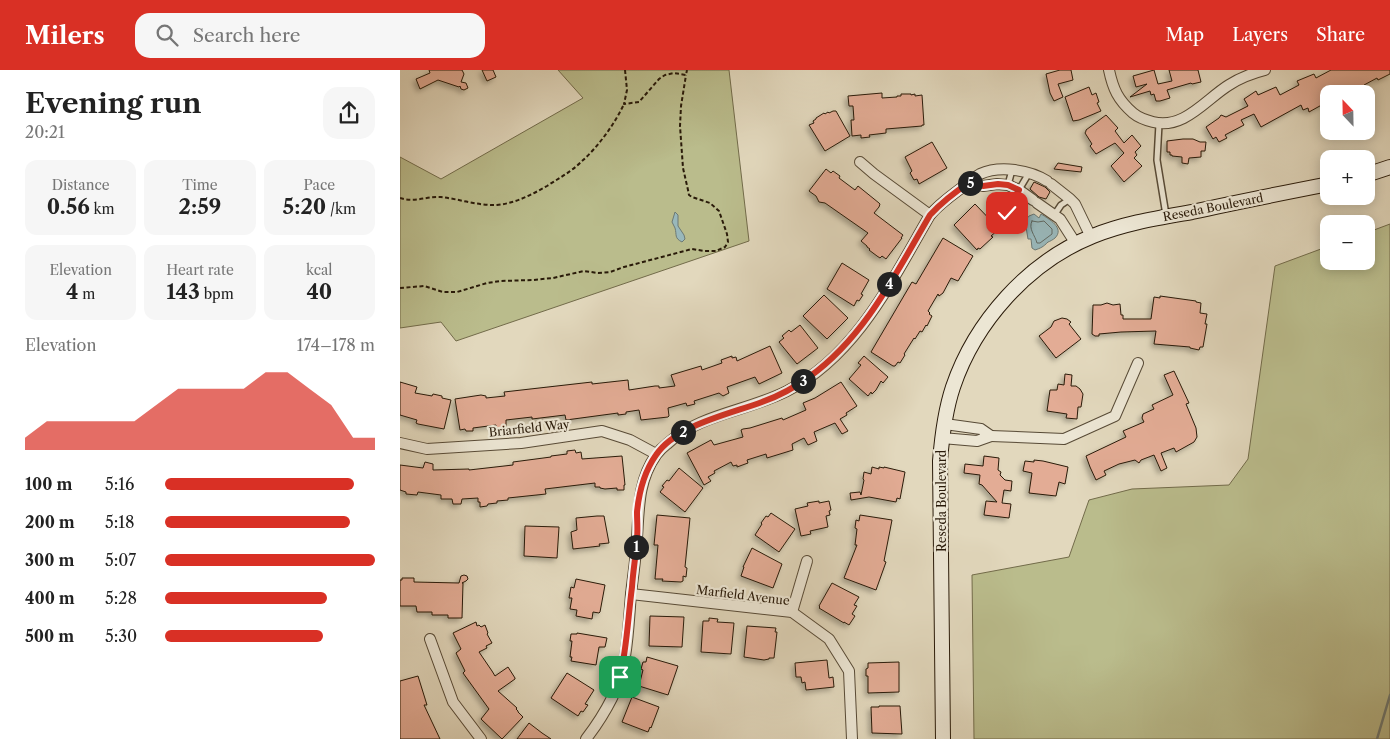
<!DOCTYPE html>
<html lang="en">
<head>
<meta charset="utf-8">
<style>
  :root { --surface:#fff; --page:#f6f6f6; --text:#222; --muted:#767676; --accent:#d93025 }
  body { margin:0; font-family:"Libre Caslon Text",serif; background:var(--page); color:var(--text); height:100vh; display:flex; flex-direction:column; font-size:19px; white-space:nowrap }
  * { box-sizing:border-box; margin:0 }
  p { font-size:16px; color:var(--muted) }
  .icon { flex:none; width:28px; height:28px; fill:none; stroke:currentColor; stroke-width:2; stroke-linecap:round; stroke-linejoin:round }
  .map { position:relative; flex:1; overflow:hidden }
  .sheet { display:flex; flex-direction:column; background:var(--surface); width:400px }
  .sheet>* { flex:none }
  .needle { width:32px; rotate:338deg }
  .tools { position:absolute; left:920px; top:15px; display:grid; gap:10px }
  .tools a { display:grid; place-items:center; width:55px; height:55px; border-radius:10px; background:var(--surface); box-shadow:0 2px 12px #0003; font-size:25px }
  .pin { position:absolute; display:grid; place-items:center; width:42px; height:42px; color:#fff; margin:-21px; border-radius:10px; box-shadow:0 2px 8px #0006 }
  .km { position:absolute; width:25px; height:25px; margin:-12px; border-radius:50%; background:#222; color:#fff; font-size:14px; line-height:25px; text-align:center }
  .round { display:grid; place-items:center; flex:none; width:52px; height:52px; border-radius:15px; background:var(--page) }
  .summary { display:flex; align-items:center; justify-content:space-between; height:85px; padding:0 25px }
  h1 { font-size:28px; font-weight:700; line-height:38px }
  .stats { display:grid; grid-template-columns:repeat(3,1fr); gap:8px; height:85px; padding:5px 25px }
  .stats div { display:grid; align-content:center; border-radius:12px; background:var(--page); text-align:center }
  .stats b { font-size:21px; font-weight:700 }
  .stats small { font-size:14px; font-weight:400 }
  .stats p { font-size:14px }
  .chart { height:140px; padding:10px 25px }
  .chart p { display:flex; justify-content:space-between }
  .chart svg { width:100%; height:90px; margin-top:5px; fill:var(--accent); opacity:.7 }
  ul { padding:0 25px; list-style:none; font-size:16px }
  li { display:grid; grid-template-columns:80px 60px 1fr; align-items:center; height:38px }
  li i { height:12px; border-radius:6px; background:var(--accent) }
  header { display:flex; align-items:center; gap:30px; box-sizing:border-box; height:70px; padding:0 25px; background:var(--accent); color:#fff }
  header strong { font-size:24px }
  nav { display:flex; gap:28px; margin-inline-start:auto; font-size:18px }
  .search { width:350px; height:45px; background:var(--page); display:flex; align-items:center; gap:12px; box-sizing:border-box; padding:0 18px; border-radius:15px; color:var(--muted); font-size:19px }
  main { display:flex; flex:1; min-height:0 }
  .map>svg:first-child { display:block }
</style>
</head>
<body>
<header>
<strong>Milers</strong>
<div class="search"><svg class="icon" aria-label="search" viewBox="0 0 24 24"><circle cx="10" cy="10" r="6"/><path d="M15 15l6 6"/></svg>Search here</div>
<nav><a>Map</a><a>Layers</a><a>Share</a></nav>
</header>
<main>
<section class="sheet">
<div class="summary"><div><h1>Evening run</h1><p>20:21</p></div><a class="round"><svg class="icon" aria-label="share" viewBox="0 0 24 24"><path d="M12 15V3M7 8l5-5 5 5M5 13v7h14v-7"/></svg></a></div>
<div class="stats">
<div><p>Distance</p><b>0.56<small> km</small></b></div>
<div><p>Time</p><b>2:59</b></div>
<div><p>Pace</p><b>5:20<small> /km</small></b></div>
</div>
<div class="stats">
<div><p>Elevation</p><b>4<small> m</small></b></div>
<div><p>Heart rate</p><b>143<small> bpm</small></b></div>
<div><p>kcal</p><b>40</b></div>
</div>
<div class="chart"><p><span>Elevation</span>174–178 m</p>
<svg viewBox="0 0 160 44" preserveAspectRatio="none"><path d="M0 44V38L10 30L20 30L30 30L40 30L50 30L60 22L70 14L80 14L90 14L100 14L110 6L120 6L130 14L140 22L150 38L160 38V44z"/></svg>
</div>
<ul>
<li><b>100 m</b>5:16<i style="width:90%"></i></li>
<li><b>200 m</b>5:18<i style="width:88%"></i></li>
<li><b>300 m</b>5:07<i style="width:100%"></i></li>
<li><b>400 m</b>5:28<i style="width:77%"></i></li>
<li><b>500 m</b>5:30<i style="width:75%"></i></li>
</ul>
</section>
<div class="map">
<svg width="990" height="669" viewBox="0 0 990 669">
  <defs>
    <filter id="shadow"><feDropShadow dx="-3" dy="3" stdDeviation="2.5" flood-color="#0004"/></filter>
  </defs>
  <rect width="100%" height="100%" fill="#e2d8bd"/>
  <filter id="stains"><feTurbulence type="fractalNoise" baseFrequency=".004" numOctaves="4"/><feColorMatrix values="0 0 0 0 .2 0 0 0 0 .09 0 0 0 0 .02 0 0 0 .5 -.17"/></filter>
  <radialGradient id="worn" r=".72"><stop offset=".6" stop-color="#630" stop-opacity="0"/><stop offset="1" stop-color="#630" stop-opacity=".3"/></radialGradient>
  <g fill="#babc8c" stroke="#726b4a">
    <path d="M158 0H329L349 171 56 271 41 252 0 258V87L41 109 183 28Z"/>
    <path d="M990 154V669H574L572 505 669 487 689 430 732 419 829 415 848 389 875 196 929 176V191H966V163Z"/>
  </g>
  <g fill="#99b8bb" stroke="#6c7974">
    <path d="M275 142 278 145V156L284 165 285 169 282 172C274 168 277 165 275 158 274 156 273 154 272 152Z"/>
    <path d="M634 144 639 148 641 144C649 149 665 158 655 168 654 169 649 172 648 172 643 177 641 178 635 180L632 178 631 169H628L625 151 629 146Z"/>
  </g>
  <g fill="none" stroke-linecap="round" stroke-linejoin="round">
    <path stroke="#616962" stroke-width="1" d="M632 151 638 152 644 151 652 159V164L640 173H637C635 165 628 159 632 151Z"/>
    <path stroke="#6c7974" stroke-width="2.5" d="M977 669 990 625"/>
  </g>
  <g fill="#e3ac95" stroke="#291a09" filter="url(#shadow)">
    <path d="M29 0H62L64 4 61 12 66 13 68 18 64 20 61 19 60 16 59 17 38 10 20 19 16 9 30 3Z"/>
    <path d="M82 0H93L96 7 87 11Z"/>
    <path d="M660 0H671L673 10 658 14 663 27 654 31 650 23 646 4Z"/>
    <path d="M754 0 758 14 772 11 769 0H798L801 12 792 14 791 13 767 20 770 28 760 31H756L754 24 751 25 750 21 730 27 747 14 736 17 733 6Z"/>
    <path d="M931 0H990V4L978 10 977 8 964 15V16L959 19 962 24H925L927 32 909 42 908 38 903 40 901 35 861 57 854 44 841 50 844 55 825 65 827 68 819 72 816 67 813 69 806 57 819 48 821 45 826 47 848 36 844 29 856 21 858 25 876 17 880 25 899 15 897 11 914 4 916 8Z"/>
    <path d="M689 17 692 25 696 23 699 32 697 33 701 41 679 50 673 51 665 27Z"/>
    <path d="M482 23V28L497 27V26H501V24H511V25L515 24V26L522 25 524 55H522V56L486 59V63L469 65 470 67 461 68V65L452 66 451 50H454L453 36H449L448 26Z"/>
    <path d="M433 41H436L450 66 425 81 409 55 414 53 413 51 416 49V48L424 43 425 44 428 42 429 43Z"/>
    <path d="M706 45 718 58 715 61 724 73 732 65 741 76 735 82 737 85 734 88 742 96 724 112 711 96 724 83 715 73 696 84 690 76 692 74 685 63 686 61V60Z"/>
    <path d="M783 69H793L800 72H806L805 81H801V87L789 88 788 94 782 93V87L772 86V85H770V82H767V71Z"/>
    <path d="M532 72 547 98 519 114 517 109 514 110 510 103 512 101 505 87Z"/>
    <path d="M658 93 682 97 681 102 654 99Z"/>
    <path d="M426 99 431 103 433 101 440 106 439 108 455 120 458 116 479 133 480 134 479 137 474 143 503 165 501 168H502L486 189 482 186 480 188 477 186 469 180 470 179 467 177V176L461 171 468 163 425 133 419 132 416 126 409 121Z"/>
    <path d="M634 112 645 117 650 122 646 129 639 127 630 119Z"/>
    <path d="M575 134 599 159 591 166 593 167 580 179 578 178 577 180 554 155Z"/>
    <path d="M543 168 573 186 558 211 551 208 543 223 539 226 538 224 528 241 530 243 529 244 532 246 527 256 526 255 522 262 520 261 515 269 514 268 504 284 505 285 500 293 498 292 495 296H493L471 282 512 212 516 214Z"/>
    <path d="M442 193 469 210 461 224 463 225 459 231 457 230 454 236 427 219Z"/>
    <path d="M424 225 448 248 427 269 403 246Z"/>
    <path d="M760 226 796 231V232L801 233 800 243 807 244 805 254H807L803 277H800L799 280 790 278V277L754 274 756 261 721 262 699 264V266H695L692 264 693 235H701L707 233 713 235 720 234 721 245H723V249H751L754 227 760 228Z"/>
    <path d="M662 248 667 249 671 252 669 254 681 269 656 288 639 266 651 257 654 251Z"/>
    <path d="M400 255 418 278 397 294 379 272 384 268 382 266 389 260 391 262Z"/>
    <path d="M370 276 382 303 359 314 355 307 327 317 329 323 323 326 319 323 294 331 295 334 287 336 286 333 268 338 269 346 268 347 241 350 239 340 226 342V344L218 345V343L166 350 165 345 132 349V347L106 350V357L96 358V355L73 358V361H66L65 359 60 360 55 329 81 325 86 326V328L105 326 104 322 192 312V314L228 310 229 320 255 316H259V318L275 316 271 305 301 296 302 300 322 293 321 290 332 286V288L336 287 337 291Z"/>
    <path d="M464 286 488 307 483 313 481 311 476 320 472 324 471 322 468 326 449 309 461 295 458 293Z"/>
    <path d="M774 301 789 333 786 334 796 358 797 367 794 372 776 382 774 378 761 383 767 398 761 401 754 385 741 390 739 393 735 390 719 394 704 401 706 405 696 410 690 397 686 386 726 367 723 361 744 352 742 348 743 344 754 339 752 335 773 325 764 305Z"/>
    <path d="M665 304 672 305 671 316H676L680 319 683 324 681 337H678L677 349 666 348 667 344 647 341 650 320H657L658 314 664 315Z"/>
    <path d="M0 312 17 317 15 323 32 326 33 324 42 326V328L51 330 44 359 18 354 16 353 17 350 0 345Z"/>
    <path d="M441 312 457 336 446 343 447 345 440 349 448 361 442 364 435 353 414 362 417 371 408 375 404 368 392 374 393 380 367 388 366 384 347 390 348 393 337 397V395L333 396 331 392 314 401 315 403 308 407 311 411 304 415 287 383 311 370 314 375 343 367 341 360 343 359 350 358 382 348 383 350 406 340 403 333 415 328Z"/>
    <path d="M175 380 176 383 181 382 182 389 222 386 225 415H224V420H217V418L205 419 200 418V417H195V413L145 419 146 424 108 428V430L97 431V433L88 434 87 436 80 437V432H78V428L62 429 61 434H53L52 429H41V425L18 422 17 425 6 424V422L0 420V395L23 398 25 392 33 394V400L69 399V400L113 395V392L151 387V386L167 384V381Z"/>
    <path d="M584 386 599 388 598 400 601 402 600 405 605 410 612 411 611 421 604 420 602 433 611 434 609 448 584 445 586 431 597 432 582 415 579 414 580 405 564 403 565 394 583 396Z"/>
    <path d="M634 390 643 391 668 397 665 414 659 412 656 426 629 423 632 403 623 401 625 391 634 392Z"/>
    <path d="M472 397 479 399V397L484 398V397L505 402 500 429 497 428 496 432 469 427 451 430 450 423 460 422 461 425 464 410 463 409 464 402 471 404Z"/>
    <path d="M279 398 303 418 285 442 260 422 264 417 262 416 267 410 269 411Z"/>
    <path d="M419 431V433L429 431 431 440 429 441 430 445 426 446 428 457 410 461 411 464 401 466 395 439 408 436 407 433Z"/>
    <path d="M371 443 395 459 379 482 355 465 362 454 361 453 366 446 368 447Z"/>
    <path d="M257 445 290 448 285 497 287 498 286 507 283 506V511L281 512 262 511 263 509H255L258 475H254Z"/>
    <path d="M460 445 492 450 484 491 486 492 476 520 444 508 457 475H455L457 459 455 458 456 450 459 451Z"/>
    <path d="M197 446H204L209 473 199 474 200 476 173 479 171 462 177 460 176 448Z"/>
    <path d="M125 456 159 457 157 488 124 486Z"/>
    <path d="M352 478 382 494 373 518 341 506 344 497H343Z"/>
    <path d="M64 505 67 506 68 509 66 511 62 513H63L62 548H48V545H32V542H17L16 536H0V510H2V508H14V512L59 513 61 506Z"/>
    <path d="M176 509 205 515 200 542 199 543 193 542 192 549 176 546 177 540 170 539 172 528H169L171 517 174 518Z"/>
    <path d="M432 513 459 527 454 535 457 536 452 544 455 546 449 555 444 552V553L419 538 420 537 419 536Z"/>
    <path d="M250 546 284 547 282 577 249 576Z"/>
    <path d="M309 548 318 549 317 552 334 553 331 584 301 582 303 551H309Z"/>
    <path d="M76 552 77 556 79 555 81 557 85 555 88 563 87 564 92 573 86 576 87 578 79 582 92 601 95 606 108 597 115 608V609L98 621 117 638 116 639 118 641V642L123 647 102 669 81 649 89 639 63 603 65 601 56 583 61 579 53 563Z"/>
    <path d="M347 556 376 558 375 562H377L374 588H369V589L364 590 344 587Z"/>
    <path d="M177 563 207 568 205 577H199L196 595 171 591 172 587H170L172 571H170L171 564H177Z"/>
    <path d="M247 587 278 596 268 625 239 616 243 600 241 599 243 592H246Z"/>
    <path d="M427 590 429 608 433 607 434 617 406 620 405 612 402 613 401 607H396L395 593Z"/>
    <path d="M499 592V622L468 623V606H466V599L468 598V593Z"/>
    <path d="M167 603 194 620 185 634 188 635 183 642 181 641 178 646 151 628Z"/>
    <path d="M18 606 27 635H24L40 669H0V611Z"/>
    <path d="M232 627 259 637 251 658 250 657 248 662 222 652Z"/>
    <path d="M479 636H500L502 664 472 663 471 637H479Z"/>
    <path d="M129 653 142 663 151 669H117Z"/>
  </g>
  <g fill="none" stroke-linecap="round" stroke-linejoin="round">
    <defs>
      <g id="lane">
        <path d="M759 54 757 90 766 145"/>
        <path d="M608 115 612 100"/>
        <path d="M655 144 661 135 670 129"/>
        <path d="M611 157 607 143 608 138 629 103"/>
      </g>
      <g id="street">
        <path d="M709 0C713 19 718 30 733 43 739 48 745 50 753 52 784 60 806 29 829 15 840 8 853 3 865 0"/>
        <path d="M460 92 474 104 530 145"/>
        <path d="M570 113 583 116 597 114 608 115 619 120 633 130"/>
        <path d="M651 114 670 129 675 134 691 167"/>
        <path d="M637 133 660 149 676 174"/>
        <path d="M591 366 664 369 715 346 738 293"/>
        <path d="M542 368 577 371 591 366 581 359 545 354"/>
        <path d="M0 373 27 379 121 373 202 361 230 370 256 384"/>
        <path d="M231 524 392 542 429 569 449 601 452 669"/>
        <path d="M392 542 407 491"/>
        <path d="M30 569 53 632 81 669"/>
        <path d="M186 669C196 656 205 642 212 628 228 597 228 558 231 524 233 506 236 487 237 468 239 438 238 411 256 385 259 381 263 377 267 374 299 344 348 341 387 321 457 285 492 210 530 145 541 132 554 124 568 113 572 111 576 106 580 104 600 95 630 100 647 111"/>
      </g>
      <g id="secondary">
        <path d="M966 105 990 97"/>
        <path d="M543 669 540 391C542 366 545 341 553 317 575 252 628 192 693 166 725 153 758 148 792 142 837 132 883 123 929 114"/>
      </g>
    </defs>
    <use href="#lane" stroke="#574a36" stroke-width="8"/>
    <use href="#street" stroke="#574a36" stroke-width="12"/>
    <use href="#secondary" stroke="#291a09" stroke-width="16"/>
    <g stroke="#291a09" stroke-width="2" stroke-dasharray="4 2.5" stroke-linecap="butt">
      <path d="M225 0 227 20 224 34 239 32 259 9 265 5 274 3 286 5 287 0"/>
      <path d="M0 128C14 133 27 126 41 127 59 129 79 136 97 135 116 133 131 125 147 116 159 108 171 102 181 92 198 77 214 55 224 34"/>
      <path d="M0 218 24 216 43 222H57L87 213 100 211 133 210 153 208 184 201 198 203 210 202 224 197 292 179 304 181H316L325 177 328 172 327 164 319 141 310 133 292 127 289 125 288 120 283 98 280 56 281 36 286 5"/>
    </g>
    <use href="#lane" stroke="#ece6d4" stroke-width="5"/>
    <use href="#street" stroke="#ece6d4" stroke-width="10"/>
    <use href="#secondary" stroke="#ece6d4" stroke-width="14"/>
  </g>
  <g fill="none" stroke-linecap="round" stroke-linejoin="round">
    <defs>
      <path id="route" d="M220 607C227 577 228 547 232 517 233 501 236 485 237 468 238 460 237 451 237 442 239 422 244 402 256 385 276 355 330 344 362 332 379 326 394 318 409 307 465 267 496 203 530 145 542 132 555 122 570 112L583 116 598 114 608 115 619 120 608 138 607 143"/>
    </defs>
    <use href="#route" stroke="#fff" stroke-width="10"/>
    <use href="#route" stroke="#d93025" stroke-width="6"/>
  </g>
  <g text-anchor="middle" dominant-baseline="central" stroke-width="4.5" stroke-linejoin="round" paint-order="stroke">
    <g font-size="12" fill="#291a09" stroke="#ece6d4">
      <text transform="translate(813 137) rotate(-11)">Reseda Boulevard</text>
      <text transform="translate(129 358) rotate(-6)">Briarfield Way</text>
      <text transform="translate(541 431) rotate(-90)">Reseda Boulevard</text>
      <text transform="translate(343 525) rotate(7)">Marfield Avenue</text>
    </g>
  </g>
  <rect width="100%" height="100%" filter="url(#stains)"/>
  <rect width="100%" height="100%" fill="url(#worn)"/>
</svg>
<div class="tools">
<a><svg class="needle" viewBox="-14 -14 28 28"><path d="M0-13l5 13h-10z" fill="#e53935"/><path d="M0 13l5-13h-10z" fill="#767676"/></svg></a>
<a>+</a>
<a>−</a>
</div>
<div class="pin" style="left:220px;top:607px;background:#1e9e55"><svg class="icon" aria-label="arrive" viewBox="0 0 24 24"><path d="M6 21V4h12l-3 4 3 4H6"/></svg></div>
<div class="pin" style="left:607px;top:143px;background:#d93025"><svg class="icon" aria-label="check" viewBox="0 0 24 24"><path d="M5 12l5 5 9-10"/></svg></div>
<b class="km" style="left:236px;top:477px">1</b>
<b class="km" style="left:283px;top:362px">2</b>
<b class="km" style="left:403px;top:311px">3</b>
<b class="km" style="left:489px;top:214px">4</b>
<b class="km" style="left:570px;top:113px">5</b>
</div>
</main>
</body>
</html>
